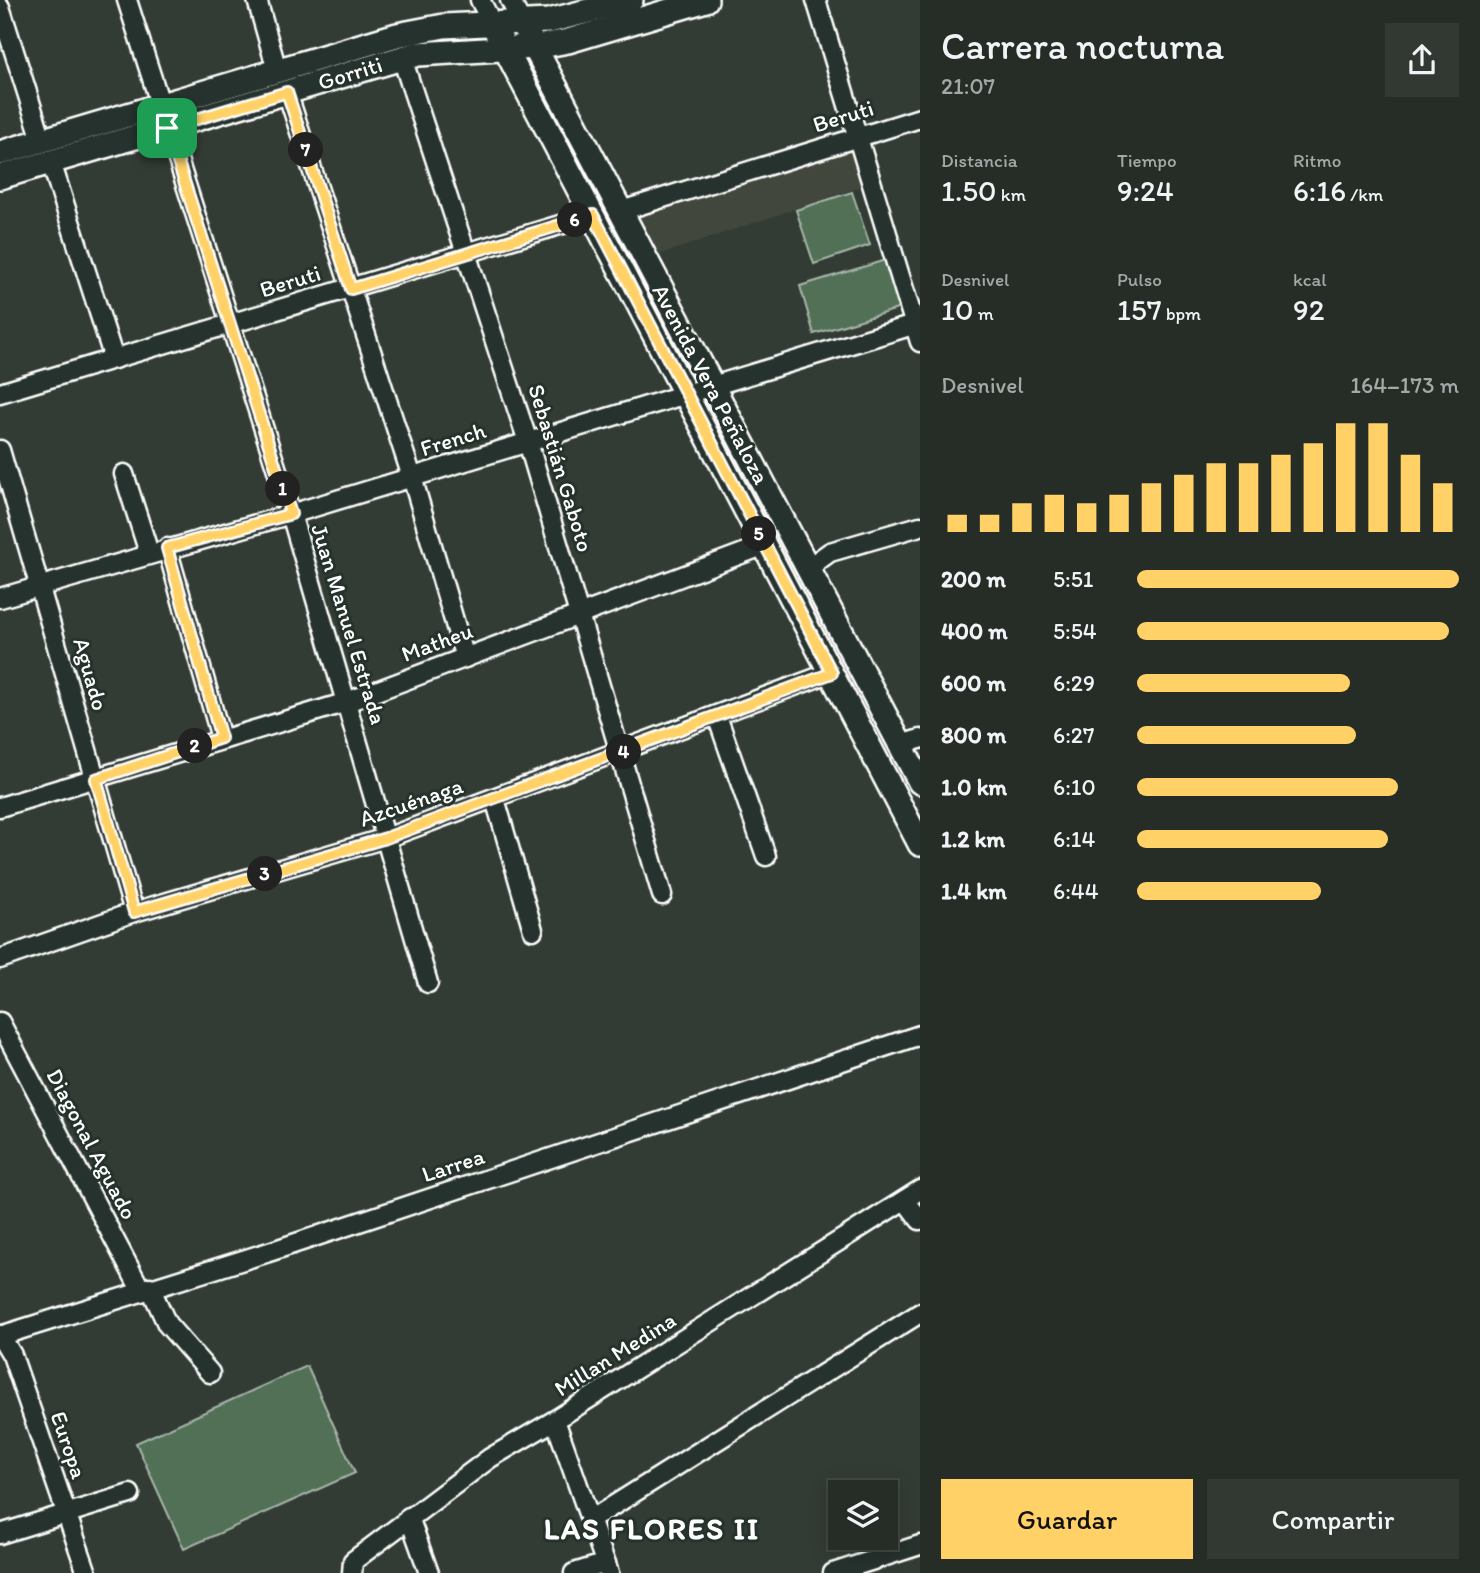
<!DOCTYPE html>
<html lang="es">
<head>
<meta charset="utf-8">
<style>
  :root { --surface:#262d27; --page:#323933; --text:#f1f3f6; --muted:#a4a8a7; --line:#424944; --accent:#ffd166 }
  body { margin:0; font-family:Itim,sans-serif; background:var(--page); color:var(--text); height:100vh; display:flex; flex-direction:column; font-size:26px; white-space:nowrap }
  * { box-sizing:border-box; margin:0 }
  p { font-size:23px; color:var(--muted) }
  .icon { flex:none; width:38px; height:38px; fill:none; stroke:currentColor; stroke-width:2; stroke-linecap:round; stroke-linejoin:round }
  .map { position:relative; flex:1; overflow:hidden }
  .side { display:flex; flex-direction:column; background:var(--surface); width:560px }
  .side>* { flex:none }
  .buttons { position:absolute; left:828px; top:1480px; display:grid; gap:14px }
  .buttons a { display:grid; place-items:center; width:70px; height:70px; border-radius:0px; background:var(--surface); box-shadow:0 4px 18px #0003,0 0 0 2px var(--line); font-size:35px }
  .pin { position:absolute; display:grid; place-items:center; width:60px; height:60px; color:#fff; margin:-30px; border-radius:14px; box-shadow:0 4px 10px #0006 }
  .km { position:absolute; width:35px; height:35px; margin:-18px; border-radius:50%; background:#222; color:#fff; font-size:19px; line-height:35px; text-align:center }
  .round { display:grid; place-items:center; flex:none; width:74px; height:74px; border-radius:0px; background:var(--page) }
  .summary { display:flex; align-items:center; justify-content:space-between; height:119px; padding:0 21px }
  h1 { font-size:38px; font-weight:600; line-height:52px }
  .stats { display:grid; grid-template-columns:repeat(3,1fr); gap:10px; height:119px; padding:7px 21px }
  .stats div { display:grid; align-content:center }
  .stats b { font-size:30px; font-weight:600 }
  .stats small { font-size:19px; font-weight:400 }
  .stats p { font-size:19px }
  .chart { height:196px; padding:14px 21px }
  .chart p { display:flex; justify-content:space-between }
  .chart svg { width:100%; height:126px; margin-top:7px; stroke:var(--accent); stroke-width:6 }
  .primary-button { display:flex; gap:14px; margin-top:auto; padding:14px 21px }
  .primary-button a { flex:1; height:80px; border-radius:0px; background:var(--accent); color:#111; font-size:28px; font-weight:600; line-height:80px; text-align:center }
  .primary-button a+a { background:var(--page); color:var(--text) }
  ul { padding:0 21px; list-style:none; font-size:23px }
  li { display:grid; grid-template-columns:112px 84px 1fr; align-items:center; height:52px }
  li i { height:18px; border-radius:9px; background:var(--accent) }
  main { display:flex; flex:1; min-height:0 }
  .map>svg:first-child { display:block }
</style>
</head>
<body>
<main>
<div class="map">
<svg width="920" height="1573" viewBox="0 0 920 1573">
  <rect width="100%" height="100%" fill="#333c34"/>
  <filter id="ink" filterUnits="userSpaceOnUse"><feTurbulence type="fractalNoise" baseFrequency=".0143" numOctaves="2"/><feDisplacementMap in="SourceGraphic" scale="14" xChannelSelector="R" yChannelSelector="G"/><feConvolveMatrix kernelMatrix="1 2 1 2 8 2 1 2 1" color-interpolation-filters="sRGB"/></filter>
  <g filter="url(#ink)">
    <path fill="#42473c" d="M858 137 872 183 646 259 621 211Z"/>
    <g fill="#516f57" stroke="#a8b7ab" stroke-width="2">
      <path d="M852 192 870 245 814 264 796 210Z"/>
      <path d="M889 259 904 307 814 334 800 286Z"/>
      <path d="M307 1366 355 1473 184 1549 136 1443Z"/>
    </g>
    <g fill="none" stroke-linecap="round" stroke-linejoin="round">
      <defs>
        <g id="minor">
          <path d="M127 0 291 514 428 983"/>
          <path d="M257 0 277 70"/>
          <path d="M480 0 493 25"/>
          <path d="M510 0 522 23"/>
          <path d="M816 0 920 342"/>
          <path d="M0 7 42 140"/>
          <path d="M402 58 528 442 662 895"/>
          <path d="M287 92 412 477 465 658"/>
          <path d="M51 162 114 359"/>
          <path d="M621 211 920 118"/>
          <path d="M0 393 593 215"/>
          <path d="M0 450 134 912"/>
          <path d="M124 474 149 553"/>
          <path d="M167 548 221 738"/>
          <path d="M808 568 830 552 920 526"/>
          <path d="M0 598 291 514 920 323"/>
          <path d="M717 716 766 856"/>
          <path d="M900 745 920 739"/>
          <path d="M495 799 533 930"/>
          <path d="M0 807 347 702 765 545"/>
          <path d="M0 959 134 912 386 838 832 672"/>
          <path d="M0 1022 141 1290"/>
          <path d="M905 1200 920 1220"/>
          <path d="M150 1287 167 1324 210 1373"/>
          <path d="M0 1335 12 1355 87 1573"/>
          <path d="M0 1336 272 1251 920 1035"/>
          <path d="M555 1420 609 1573"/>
          <path d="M409 1517 429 1573"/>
          <path d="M592 1519 920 1313"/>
          <path d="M0 1534 130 1494"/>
          <path d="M352 1573 353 1561 490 1458 555 1420 920 1190"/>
          <path d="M574 1573 606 1563"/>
          <path d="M833 1573 920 1545"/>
        </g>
        <g id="major">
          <path d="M522 23 920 782"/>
          <path d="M493 25 920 844"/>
          <path d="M0 153 397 35 444 26 549 21 631 0"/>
          <path d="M0 177 402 58 418 54 536 47 568 41 706 0"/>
        </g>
      </defs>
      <use href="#minor" stroke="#fff" stroke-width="23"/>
      <use href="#major" stroke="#fff" stroke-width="28"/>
      <use href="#minor" stroke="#26332d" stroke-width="18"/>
      <use href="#major" stroke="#26332d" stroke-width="23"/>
    </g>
  </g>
  <g fill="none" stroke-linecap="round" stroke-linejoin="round" filter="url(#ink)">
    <defs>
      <path id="route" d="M287 92 351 289 593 215 832 673 386 838 134 912 96 779 221 738 167 548 291 514 167 128Z"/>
    </defs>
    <use href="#route" stroke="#fff" stroke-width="14"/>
    <use href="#route" stroke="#ffd166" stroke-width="9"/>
  </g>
  <g text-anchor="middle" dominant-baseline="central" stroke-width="6" stroke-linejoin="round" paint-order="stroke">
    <g font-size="23" fill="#fff" stroke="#26332d">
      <text transform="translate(350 73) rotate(-17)">Gorriti</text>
      <text transform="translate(843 116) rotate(-17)">Beruti</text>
      <text transform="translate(290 281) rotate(-17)">Beruti</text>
      <text transform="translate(711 384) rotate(62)">Avenida Vera Peñaloza</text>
      <text transform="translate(453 439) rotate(-17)">French</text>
      <text transform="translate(561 468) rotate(73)">Sebastián Gaboto</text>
      <text transform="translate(349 624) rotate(73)">Juan Manuel Estrada</text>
      <text transform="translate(437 642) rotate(-20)">Matheu</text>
      <text transform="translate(91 674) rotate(74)">Aguado</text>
      <text transform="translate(411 802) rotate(-19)">Azcuénaga</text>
      <text transform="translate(92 1144) rotate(62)">Diagonal Aguado</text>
      <text transform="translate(453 1165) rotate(-18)">Larrea</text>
      <text transform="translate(615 1354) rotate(-32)">Millan Medina</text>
      <text transform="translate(69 1445) rotate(71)">Europa</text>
    </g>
    <g font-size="30" font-weight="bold" letter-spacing="2" fill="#fff" stroke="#26332d">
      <text x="652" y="1528">LAS FLORES II</text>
    </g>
  </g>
</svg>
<div class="buttons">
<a><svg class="icon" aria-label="layers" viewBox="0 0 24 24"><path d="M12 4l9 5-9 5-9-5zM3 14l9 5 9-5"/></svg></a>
</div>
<div class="pin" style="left:167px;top:128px;background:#1e9e55"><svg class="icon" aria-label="arrive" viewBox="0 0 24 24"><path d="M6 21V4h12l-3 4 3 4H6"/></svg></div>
<b class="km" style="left:283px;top:489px">1</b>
<b class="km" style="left:195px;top:746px">2</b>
<b class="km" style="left:265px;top:874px">3</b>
<b class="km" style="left:624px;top:752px">4</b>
<b class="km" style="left:759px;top:534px">5</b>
<b class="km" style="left:575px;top:220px">6</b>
<b class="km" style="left:306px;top:150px">7</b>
</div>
<section class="side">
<div class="summary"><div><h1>Carrera nocturna</h1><p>21:07</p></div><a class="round"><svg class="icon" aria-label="share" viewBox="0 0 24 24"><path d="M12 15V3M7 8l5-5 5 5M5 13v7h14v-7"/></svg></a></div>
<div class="stats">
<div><p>Distancia</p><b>1.50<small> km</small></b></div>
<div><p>Tiempo</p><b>9:24</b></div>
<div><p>Ritmo</p><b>6:16<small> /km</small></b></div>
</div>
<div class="stats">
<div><p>Desnivel</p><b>10<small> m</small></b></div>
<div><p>Pulso</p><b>157<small> bpm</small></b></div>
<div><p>kcal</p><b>92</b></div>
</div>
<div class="chart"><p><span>Desnivel</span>164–173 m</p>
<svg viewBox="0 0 160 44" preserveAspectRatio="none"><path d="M5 44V38M15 44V38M25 44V34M35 44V31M45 44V34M55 44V31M65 44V27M75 44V24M85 44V20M95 44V20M105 44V17M115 44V13M125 44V6M135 44V6M145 44V17M155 44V27"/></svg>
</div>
<ul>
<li><b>200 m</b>5:51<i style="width:100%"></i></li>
<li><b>400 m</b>5:54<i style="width:97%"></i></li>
<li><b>600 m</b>6:29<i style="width:66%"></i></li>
<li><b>800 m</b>6:27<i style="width:68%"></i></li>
<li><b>1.0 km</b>6:10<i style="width:81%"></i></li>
<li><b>1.2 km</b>6:14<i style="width:78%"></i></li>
<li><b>1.4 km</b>6:44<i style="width:57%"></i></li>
</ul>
<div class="primary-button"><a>Guardar</a><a>Compartir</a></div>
</section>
</main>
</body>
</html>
